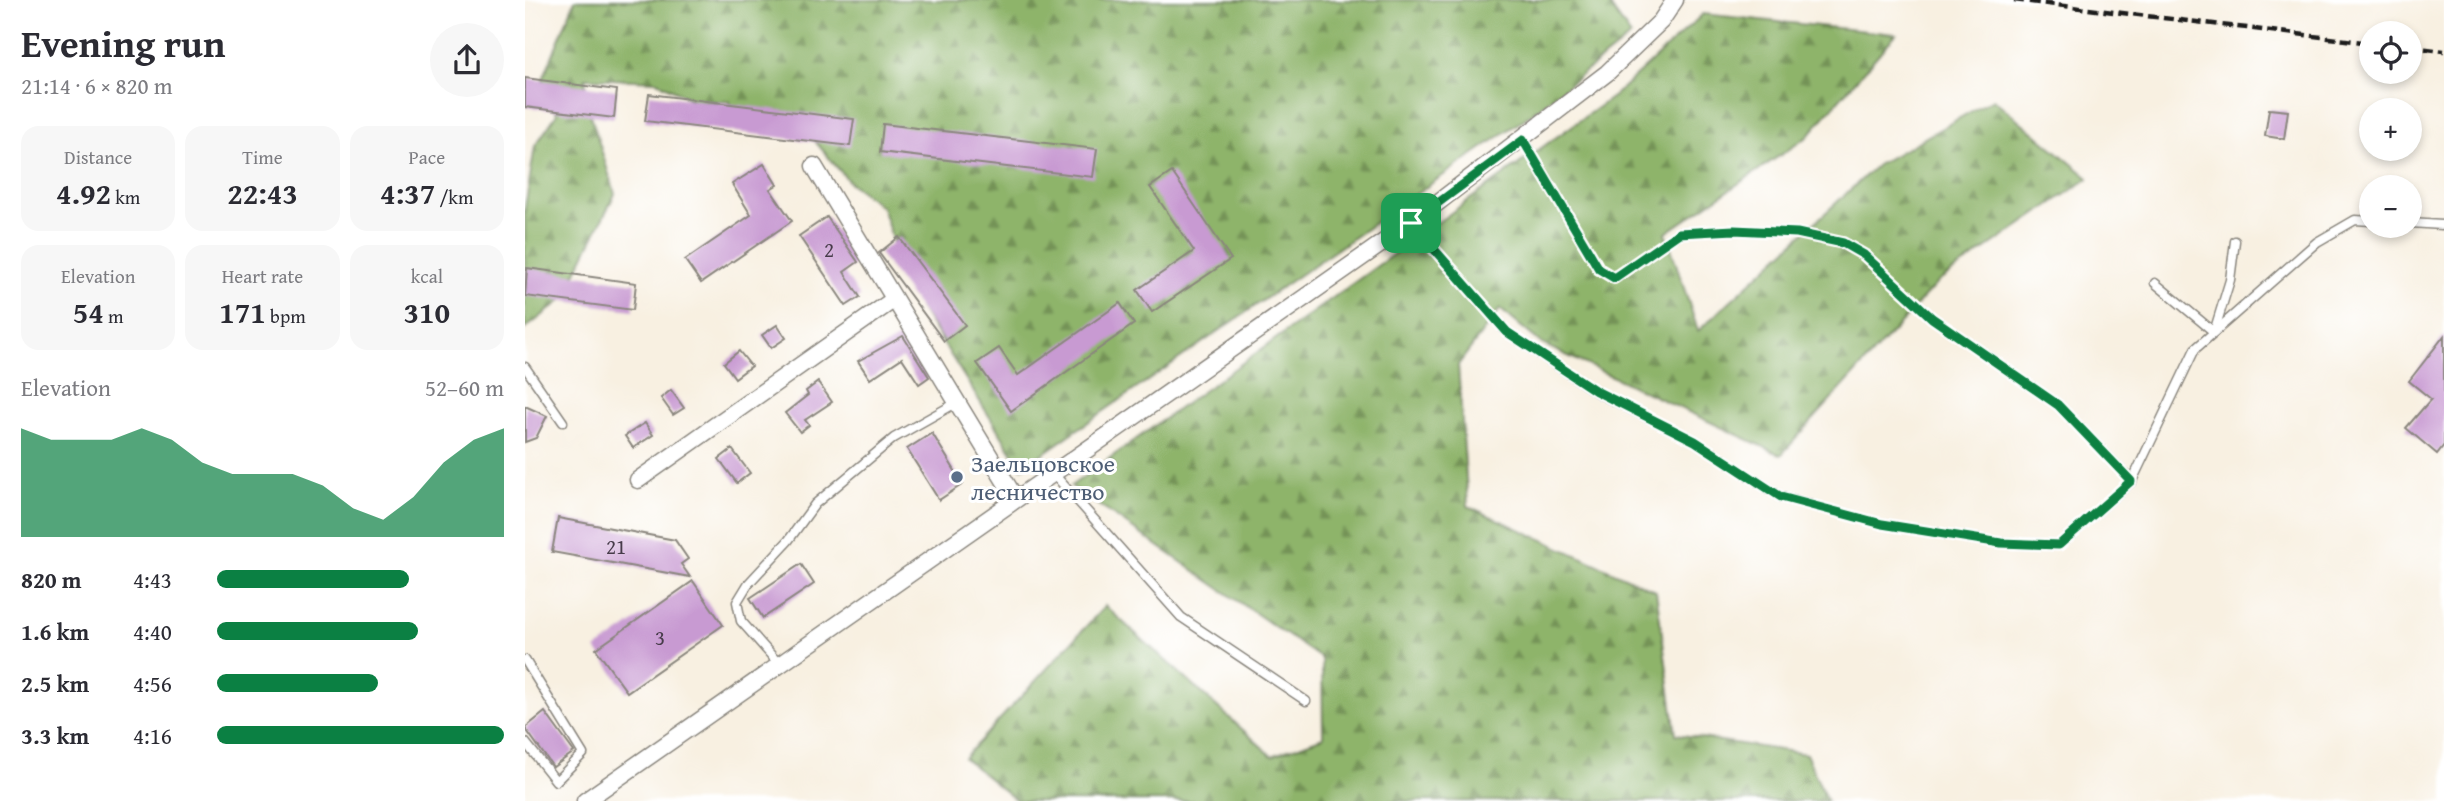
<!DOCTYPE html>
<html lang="en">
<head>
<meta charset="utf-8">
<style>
  :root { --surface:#fff; --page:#f7f7f7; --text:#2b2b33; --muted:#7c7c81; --accent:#0b8043 }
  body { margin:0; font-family:"Gentium Book Plus",serif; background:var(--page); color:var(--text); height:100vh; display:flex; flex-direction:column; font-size:26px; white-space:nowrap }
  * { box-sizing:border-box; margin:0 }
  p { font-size:23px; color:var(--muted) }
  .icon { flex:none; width:38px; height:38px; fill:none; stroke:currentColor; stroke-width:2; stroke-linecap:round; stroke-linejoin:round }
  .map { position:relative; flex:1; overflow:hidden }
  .side { display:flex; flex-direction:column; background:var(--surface); width:525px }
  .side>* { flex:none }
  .tools { position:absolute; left:1834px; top:21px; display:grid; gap:14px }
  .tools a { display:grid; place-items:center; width:63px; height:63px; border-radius:50%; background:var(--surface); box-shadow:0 4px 10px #0003; font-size:35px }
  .pin { position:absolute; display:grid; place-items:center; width:60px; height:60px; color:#fff; margin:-30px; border-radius:14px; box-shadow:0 4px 10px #0006 }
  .round { display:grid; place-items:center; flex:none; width:74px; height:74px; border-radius:37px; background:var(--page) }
  .overview { display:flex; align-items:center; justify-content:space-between; height:119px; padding:0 21px }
  h1 { font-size:38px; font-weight:700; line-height:52px }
  .figures { display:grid; grid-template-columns:repeat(3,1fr); gap:10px; height:119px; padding:7px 21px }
  .figures div { display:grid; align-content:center; border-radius:18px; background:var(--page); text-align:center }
  .figures b { font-size:30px; font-weight:700 }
  .figures small { font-size:19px; font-weight:400 }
  .figures p { font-size:19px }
  .chart { height:196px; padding:14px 21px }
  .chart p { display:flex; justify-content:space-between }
  .chart svg { width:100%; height:126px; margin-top:7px; fill:var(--accent); opacity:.7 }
  ul { padding:0 21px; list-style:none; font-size:23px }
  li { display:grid; grid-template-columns:112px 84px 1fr; align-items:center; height:52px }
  li i { height:18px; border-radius:9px; background:var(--accent) }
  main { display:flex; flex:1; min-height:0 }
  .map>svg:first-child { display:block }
</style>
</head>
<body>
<main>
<section class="side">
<div class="overview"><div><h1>Evening run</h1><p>21:14 · 6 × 820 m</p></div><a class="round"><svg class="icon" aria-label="share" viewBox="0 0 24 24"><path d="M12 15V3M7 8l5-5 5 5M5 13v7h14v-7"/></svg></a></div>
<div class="figures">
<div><p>Distance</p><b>4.92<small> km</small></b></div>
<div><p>Time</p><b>22:43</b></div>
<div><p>Pace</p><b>4:37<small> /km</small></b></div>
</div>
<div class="figures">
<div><p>Elevation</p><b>54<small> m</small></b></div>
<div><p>Heart rate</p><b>171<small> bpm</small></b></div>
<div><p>kcal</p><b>310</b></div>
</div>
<div class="chart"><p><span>Elevation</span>52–60 m</p>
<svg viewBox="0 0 160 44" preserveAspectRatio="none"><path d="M0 44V6L10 10L20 10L30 10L40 6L50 10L60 18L70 22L80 22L90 22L100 26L110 34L120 38L130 30L140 18L150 10L160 6V44z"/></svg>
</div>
<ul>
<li><b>820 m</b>4:43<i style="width:67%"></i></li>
<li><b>1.6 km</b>4:40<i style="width:70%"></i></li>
<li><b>2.5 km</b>4:56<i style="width:56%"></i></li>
<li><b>3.3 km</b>4:16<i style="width:100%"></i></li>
</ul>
</section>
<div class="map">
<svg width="1919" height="801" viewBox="0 0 1919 801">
  <defs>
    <pattern id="forest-firs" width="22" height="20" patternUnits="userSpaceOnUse" patternTransform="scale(1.75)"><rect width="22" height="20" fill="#8eb46a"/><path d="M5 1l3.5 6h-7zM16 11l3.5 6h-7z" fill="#739256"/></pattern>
  </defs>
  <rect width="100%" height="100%" fill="#fff"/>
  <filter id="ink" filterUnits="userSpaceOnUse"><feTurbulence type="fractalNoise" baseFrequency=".0143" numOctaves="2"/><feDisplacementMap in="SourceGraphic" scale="14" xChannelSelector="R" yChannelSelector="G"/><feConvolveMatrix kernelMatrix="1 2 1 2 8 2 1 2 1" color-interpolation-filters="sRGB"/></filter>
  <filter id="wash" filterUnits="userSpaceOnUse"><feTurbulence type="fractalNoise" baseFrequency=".00686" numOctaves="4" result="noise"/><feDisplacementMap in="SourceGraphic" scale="28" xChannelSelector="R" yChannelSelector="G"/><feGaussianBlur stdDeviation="1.57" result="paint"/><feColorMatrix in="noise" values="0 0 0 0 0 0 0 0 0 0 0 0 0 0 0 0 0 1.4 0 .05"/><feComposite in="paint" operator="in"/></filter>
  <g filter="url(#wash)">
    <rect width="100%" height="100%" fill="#f8f0e1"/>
    <g fill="url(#forest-firs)" stroke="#556843" stroke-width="2">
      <path d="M50 0H1081L1106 36 1005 115 497 468 382 286 357 207 326 184 274 122 229 131 203 101 171 102 132 81 60 78 63 107 90 194 37 300 0 329V208L10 146 32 114 18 79Z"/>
      <path d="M1178 14 1371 34 1282 137 1141 233 1173 331 1352 165 1468 99 1564 178 1413 282 1256 455 1017 344 975 309 933 365 943 506 1131 591 1151 734 1281 754 1302 801H492L439 758 580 606 747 756 798 737 797 659 546 486 1090 95Z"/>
    </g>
    <g id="blocks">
      <g fill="#c89ad2">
        <path d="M0 78 92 90 89 118 0 107Z"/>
        <path d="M124 94 329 119 325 146 120 121Z"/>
        <path d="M1744 109 1763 111 1759 139 1740 136Z"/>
        <path d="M358 124 572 149 568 177 355 152Z"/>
        <path d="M239 164 252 185 245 189 267 221 176 283 160 260 226 215 207 184Z"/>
        <path d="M647 172 706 259 627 312 612 290 669 251 625 187Z"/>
        <path d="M302 217 333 262 319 272 335 297 321 306 274 236Z"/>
        <path d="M374 237 440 325 419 341 354 253Z"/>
        <path d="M2 268 111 283 108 310 0 296Z"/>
        <path d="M595 303 609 324 486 411 452 363 474 348 493 375Z"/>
        <path d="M252 325 261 338 246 348 237 335Z"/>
        <path d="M378 336 404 377 394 384 377 358 345 379 333 361Z"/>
        <path d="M1919 336V445L1912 454 1881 428 1906 399 1884 381Z"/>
        <path d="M214 351 226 366 210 378 199 363Z"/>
        <path d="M293 382 307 402 280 420 284 425 275 432 260 413 283 395 281 391Z"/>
        <path d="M146 390 159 408 148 415 136 398Z"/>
        <path d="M0 406 22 416 11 438 0 442Z"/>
        <path d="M120 423 128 435 108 448 100 436Z"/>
        <path d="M407 433 438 484 414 500 382 449Z"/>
        <path d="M207 449 225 473 212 483 194 459Z"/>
        <path d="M33 518 150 540 163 559 156 564 165 577 27 552Z"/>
        <path d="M276 564 289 584 238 618 225 598Z"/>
        <path d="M168 581 198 625 102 692 71 649Z"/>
        <path d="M20 712 49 752 28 767 0 728Z"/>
      </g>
    </g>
  </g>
  <g filter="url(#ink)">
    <use href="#blocks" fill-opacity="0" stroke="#8a867e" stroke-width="2"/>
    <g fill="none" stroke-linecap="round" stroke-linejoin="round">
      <defs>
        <g id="lane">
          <path d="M998 140 1074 269 1089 278 1154 233 1209 230 1272 233 1318 243 1339 255 1407 318 1533 405 1607 481"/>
          <path d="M886 223 982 332 1071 392 1170 441 1256 497 1357 524 1476 543 1534 545 1607 481 1670 349 1792 242 1830 220 1846 221"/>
          <path d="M1885 223 1917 225"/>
          <path d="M1630 283 1689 332 1705 280 1710 241"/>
          <path d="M0 367 38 422"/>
          <path d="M527 472 656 617 781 701"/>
          <path d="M0 660 58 754 31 781 0 742"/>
          <path d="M254 664 216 621 212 602 223 584 263 541 290 504 369 438 431 403"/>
        </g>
        <g id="street">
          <path d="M289 166 490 498"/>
          <path d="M113 480 368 300"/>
          <path d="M60 801 886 223 1082 73 1136 21 1150 0"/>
        </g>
      </defs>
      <use href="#lane" stroke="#8a867e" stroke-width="11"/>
      <use href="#street" stroke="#8a867e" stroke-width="19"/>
      <use href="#lane" stroke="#fff" stroke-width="8"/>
      <use href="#street" stroke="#fff" stroke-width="16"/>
      <g stroke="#1c1c1c" stroke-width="4.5" stroke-dasharray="10 5" stroke-linecap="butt">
        <path d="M1489 0 1846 43"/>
        <path d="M1885 47 1919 51"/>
      </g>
    </g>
  </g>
  <g fill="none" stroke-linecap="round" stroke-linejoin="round" filter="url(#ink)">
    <defs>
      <path id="route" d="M998 140 1074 269 1089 278 1154 233 1209 230 1272 233 1318 243 1339 255 1407 318 1533 405 1606 481 1534 545 1476 543 1357 524 1256 497 1170 441 1071 391 982 332 886 223Z"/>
    </defs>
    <use href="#route" stroke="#fff" stroke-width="14"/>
    <use href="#route" stroke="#0b8043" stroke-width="9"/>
  </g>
  <circle fill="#5c6f8a" stroke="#fff" stroke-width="2.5" cx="432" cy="477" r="7"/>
  <g text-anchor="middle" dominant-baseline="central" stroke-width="6" stroke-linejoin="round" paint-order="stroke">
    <g font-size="21" fill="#473c4a">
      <text x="304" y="249">2</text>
      <text x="91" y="546">21</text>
      <text x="135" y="637">3</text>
    </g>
    <g font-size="24" fill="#4e5e75" stroke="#fff" text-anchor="start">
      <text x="446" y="463">Заельцовское<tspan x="446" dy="28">лесничество</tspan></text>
    </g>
  </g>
</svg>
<div class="tools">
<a><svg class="icon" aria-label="locate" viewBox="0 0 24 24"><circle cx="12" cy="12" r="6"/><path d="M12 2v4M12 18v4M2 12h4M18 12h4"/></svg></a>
<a>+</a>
<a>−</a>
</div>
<div class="pin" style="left:886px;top:223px;background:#1e9e55"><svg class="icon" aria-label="arrive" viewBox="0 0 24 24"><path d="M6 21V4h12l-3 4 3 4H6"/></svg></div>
</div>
</main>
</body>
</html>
